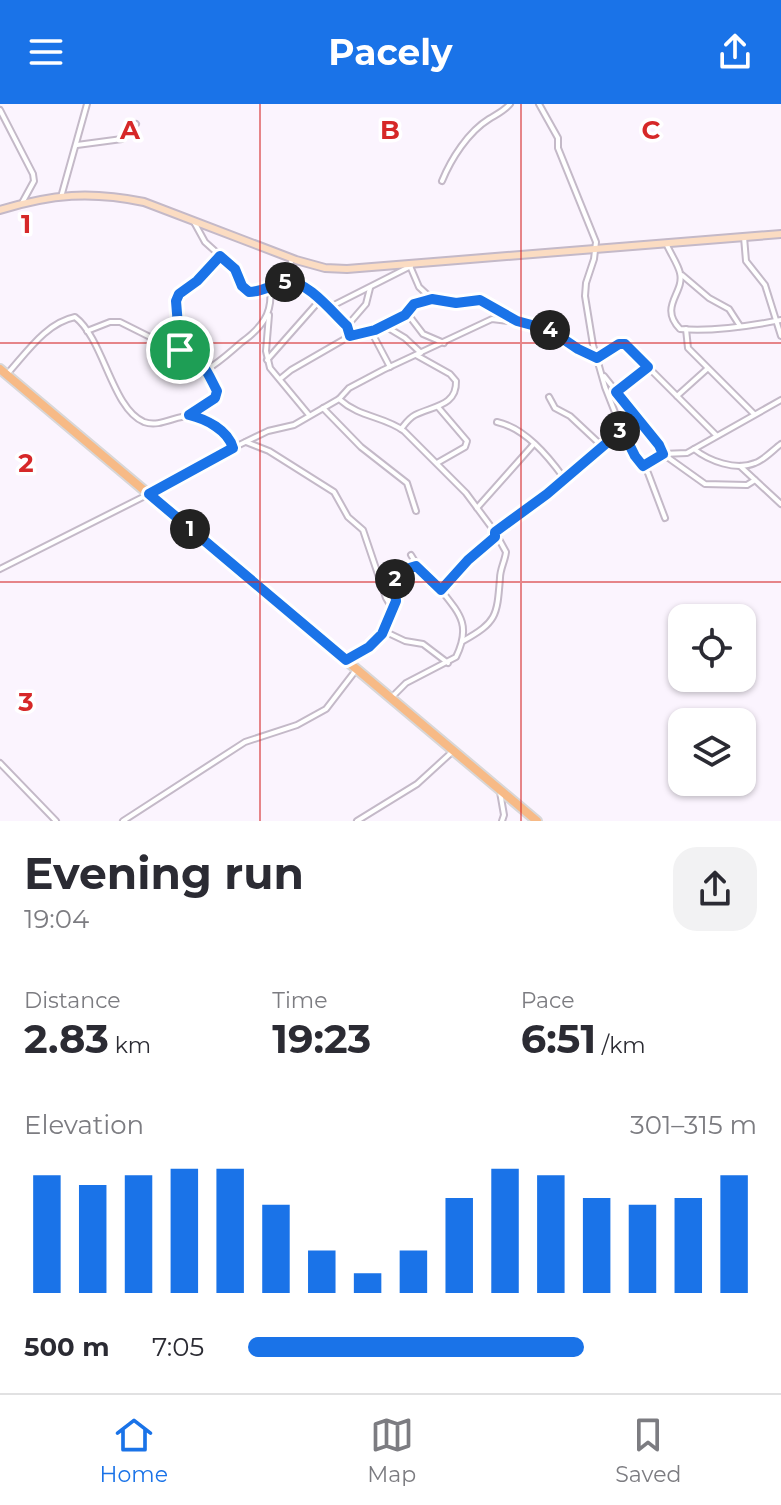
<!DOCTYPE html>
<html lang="en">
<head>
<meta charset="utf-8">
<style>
  :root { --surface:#fff; --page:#f2f2f3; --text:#2b2b33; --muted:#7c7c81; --line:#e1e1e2; --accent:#1a73e8 }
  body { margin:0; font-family:Montserrat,sans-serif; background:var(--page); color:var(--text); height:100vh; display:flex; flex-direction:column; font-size:30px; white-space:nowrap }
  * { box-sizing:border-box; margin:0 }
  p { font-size:26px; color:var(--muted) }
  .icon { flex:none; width:44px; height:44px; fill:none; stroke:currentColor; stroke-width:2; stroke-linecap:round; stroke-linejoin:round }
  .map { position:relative; height:717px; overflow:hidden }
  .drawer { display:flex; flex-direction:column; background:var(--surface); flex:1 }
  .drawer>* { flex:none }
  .fabs { position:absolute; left:668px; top:500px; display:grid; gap:16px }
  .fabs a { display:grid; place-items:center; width:88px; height:88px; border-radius:16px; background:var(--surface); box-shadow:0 2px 6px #0004; font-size:40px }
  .pin { position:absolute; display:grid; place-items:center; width:68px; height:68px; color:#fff; margin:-34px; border:4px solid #fff; border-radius:50%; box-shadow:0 2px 8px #0007 }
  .km { position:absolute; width:40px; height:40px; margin:-20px; border-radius:50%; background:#222; color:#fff; font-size:22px; line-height:40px; text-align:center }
  .round { display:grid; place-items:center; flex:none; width:84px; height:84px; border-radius:24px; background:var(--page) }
  .headline { display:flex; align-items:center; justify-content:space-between; height:136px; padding:0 24px }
  h1 { font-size:44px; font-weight:700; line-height:60px }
  .metrics { display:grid; grid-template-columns:repeat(3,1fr); gap:12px; height:136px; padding:8px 24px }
  .metrics div { display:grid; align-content:center }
  .metrics b { font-size:40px; font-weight:700 }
  .metrics small { font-size:22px; font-weight:400 }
  .metrics p { font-size:22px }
  .chart { height:224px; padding:16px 24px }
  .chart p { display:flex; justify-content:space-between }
  .chart svg { width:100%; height:144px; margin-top:8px; stroke:var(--accent); stroke-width:6 }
  ul { padding:0 24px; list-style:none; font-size:26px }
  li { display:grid; grid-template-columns:128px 96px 1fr; align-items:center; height:60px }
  li i { height:20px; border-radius:10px; background:var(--accent) }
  header { display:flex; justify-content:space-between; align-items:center; height:104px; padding:0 24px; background:var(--accent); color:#fff; font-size:36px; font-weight:700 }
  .menu { display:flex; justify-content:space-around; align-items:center; height:112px; border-top:2px solid var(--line); background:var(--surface); font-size:22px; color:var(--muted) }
  .menu a { display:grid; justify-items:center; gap:4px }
  .menu .selected { color:var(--accent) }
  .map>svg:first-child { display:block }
</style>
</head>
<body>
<header><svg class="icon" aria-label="menu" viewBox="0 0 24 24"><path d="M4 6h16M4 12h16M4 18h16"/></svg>Pacely<svg class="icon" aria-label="share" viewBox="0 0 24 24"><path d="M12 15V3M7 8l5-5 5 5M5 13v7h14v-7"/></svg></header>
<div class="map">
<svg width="781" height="717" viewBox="0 0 781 717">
  <rect width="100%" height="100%" fill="#fbf4fe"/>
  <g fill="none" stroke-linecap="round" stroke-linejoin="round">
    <defs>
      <g id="street">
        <path d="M539 0 558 34V44L596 138 594 155 586 179 585 192 593 241 605 283 627 339 648 369 665 414"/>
        <path d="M0 6 33 70 34 77 22 99"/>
        <path d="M77 41 122 35 136 20"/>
        <path d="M442 77C451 55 468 28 489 15 497 10 504 7 510 0"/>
        <path d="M61 93 87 0"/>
        <path d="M194 118 205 138 235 165 245 186 256 188 270 185"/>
        <path d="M744 133 746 157 765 181 781 232"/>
        <path d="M666 139C670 149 678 160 680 169 685 189 658 202 680 225 711 228 750 222 781 216"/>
        <path d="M410 162 419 183 432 195"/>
        <path d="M682 171 709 194 729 205 740 222"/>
        <path d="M320 196 347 222 366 200 370 184"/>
        <path d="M328 204 411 162"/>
        <path d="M407 209 423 230 444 239"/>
        <path d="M269 211 266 247 270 264 309 311"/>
        <path d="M385 222 405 234 421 249"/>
        <path d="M686 225 688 244 754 310"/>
        <path d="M87 227 110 218H120L172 244 193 249 206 263 218 291 190 310"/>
        <path d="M371 227 390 263"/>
        <path d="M180 246 176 197 179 190 197 177 220 152"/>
        <path d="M267 256 320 196 300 179 286 177"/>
        <path d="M206 266C220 258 230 248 242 238 261 224 273 210 270 185L284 178 292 155"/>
        <path d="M8 269C27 248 46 219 75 213 104 235 112 305 144 318 161 324 177 310 194 312L225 329 233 344"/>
        <path d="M604 272 659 341 663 350 705 380 747 381 755 376"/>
        <path d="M280 275 291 266 350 232 375 226 405 211 414 200 425 197 432 195 456 199 480 196 513 214"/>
        <path d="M616 288 648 263"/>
        <path d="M677 292 707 265"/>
        <path d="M549 293 555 304 570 312 602 342"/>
        <path d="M339 295 349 284 383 266 492 215 540 221 597 254 619 240H625L716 331"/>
        <path d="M323 304 361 343 407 379 416 407"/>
        <path d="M497 318C525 324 548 352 564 374"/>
        <path d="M401 325C405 320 409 314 415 311 433 302 457 302 456 277L450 270 416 251"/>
        <path d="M246 338 269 347 334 388 348 413 363 426 386 494 392 504"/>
        <path d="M694 345C709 357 736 367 755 359 764 356 773 346 781 340"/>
        <path d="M437 359 465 343 467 337 438 303"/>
        <path d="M643 362 662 350 687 349 781 296"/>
        <path d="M740 362 781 400"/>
        <path d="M477 404 533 341"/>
        <path d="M411 451 424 472 441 486"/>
        <path d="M0 465 149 390 237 342 268 327 294 321 339 295C360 314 384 312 404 327L466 389 495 428V433L468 456 441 486C461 511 471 522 456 553L406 579 391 594"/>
        <path d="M383 529 396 497 395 470 416 462"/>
        <path d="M463 537C497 518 497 512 500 474 500 465 505 457 506 448L495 428 547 390 622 326"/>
        <path d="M348 555 369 543 386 528 405 537 423 540 448 559"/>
        <path d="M0 659 56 717"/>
        <path d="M500 688 504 711 502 717"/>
        <path d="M123 717 245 638 297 621 326 605 356 566"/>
        <path d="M357 717 417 680 452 648"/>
      </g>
      <path id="secondary" d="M0 106C52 90 91 87 144 98L296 156 325 164 347 165 781 130"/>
      <path id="primary" d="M0 265 537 717"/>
    </defs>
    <use href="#street" stroke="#c4b9c8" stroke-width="8"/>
    <use href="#secondary" stroke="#c4b9c8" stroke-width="10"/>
    <use href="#primary" stroke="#d8d7d8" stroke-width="12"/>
    <use href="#street" stroke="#fff" stroke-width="4"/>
    <use href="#secondary" stroke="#fbdcc2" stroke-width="6"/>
    <use href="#primary" stroke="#f7ba86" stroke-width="8"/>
  </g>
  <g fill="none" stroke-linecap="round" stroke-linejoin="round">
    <defs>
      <path id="route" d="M220 152 235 165 242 182 249 188C263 188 273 180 286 178 305 174 334 210 347 222L350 232 375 226 405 211 414 200 425 197 432 195 456 199 480 196 517 217 550 226 578 245 597 254 619 240H625L648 263 616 288 659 341 663 350 643 362 635 352 622 326 547 390 495 428V433L468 456 441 486 416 462 396 468 394 472 396 497 382 530 369 543 346 556 149 390 233 344C228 326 206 315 189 311L215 294 217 287C207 268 202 252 180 246L176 197 179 190 197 177Z"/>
    </defs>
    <use href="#route" stroke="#fff" stroke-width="16"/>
    <use href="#route" stroke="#1a73e8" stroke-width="10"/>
  </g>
  <path fill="none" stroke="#d62828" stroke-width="2" stroke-opacity="0.55" d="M260 0V717M521 0V717M0 239H781M0 478H781"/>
  <g font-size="26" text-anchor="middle" font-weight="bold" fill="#d62828" stroke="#fff" stroke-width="7" stroke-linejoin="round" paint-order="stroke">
    <text x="130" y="35">A</text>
    <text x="390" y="35">B</text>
    <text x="651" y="35">C</text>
    <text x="26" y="129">1</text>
    <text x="26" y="368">2</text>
    <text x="26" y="607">3</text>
  </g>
</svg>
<div class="fabs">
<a><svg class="icon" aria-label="locate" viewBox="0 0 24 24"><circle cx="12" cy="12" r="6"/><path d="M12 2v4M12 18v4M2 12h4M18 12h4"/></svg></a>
<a><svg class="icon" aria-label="layers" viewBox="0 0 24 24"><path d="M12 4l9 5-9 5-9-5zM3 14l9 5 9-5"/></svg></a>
</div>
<div class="pin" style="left:180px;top:246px;background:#1e9e55"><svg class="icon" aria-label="arrive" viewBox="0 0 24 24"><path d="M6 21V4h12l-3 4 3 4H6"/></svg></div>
<b class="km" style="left:190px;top:425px">1</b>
<b class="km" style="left:395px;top:475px">2</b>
<b class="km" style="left:620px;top:327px">3</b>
<b class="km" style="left:550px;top:226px">4</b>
<b class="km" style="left:285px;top:178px">5</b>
</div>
<section class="drawer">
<div class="headline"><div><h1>Evening run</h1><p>19:04</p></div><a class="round"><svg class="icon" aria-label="share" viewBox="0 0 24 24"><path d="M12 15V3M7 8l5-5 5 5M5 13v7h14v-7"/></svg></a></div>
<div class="metrics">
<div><p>Distance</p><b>2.83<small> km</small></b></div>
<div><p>Time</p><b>19:23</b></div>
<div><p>Pace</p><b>6:51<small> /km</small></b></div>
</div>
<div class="chart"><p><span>Elevation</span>301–315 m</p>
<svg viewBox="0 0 160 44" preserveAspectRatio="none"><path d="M5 44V8M15 44V11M25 44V8M35 44V6M45 44V6M55 44V17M65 44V31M75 44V38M85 44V31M95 44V15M105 44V6M115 44V8M125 44V15M135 44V17M145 44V15M155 44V8"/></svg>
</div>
<ul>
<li><b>500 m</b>7:05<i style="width:66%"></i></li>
</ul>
</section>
<nav class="menu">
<a class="selected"><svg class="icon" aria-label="home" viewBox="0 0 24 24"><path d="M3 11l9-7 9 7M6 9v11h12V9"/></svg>Home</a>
<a><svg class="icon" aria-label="map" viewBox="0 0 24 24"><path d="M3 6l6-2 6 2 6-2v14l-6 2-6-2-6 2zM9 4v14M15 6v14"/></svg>Map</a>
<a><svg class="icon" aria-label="saved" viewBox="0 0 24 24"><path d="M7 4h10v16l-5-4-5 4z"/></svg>Saved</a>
</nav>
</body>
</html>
